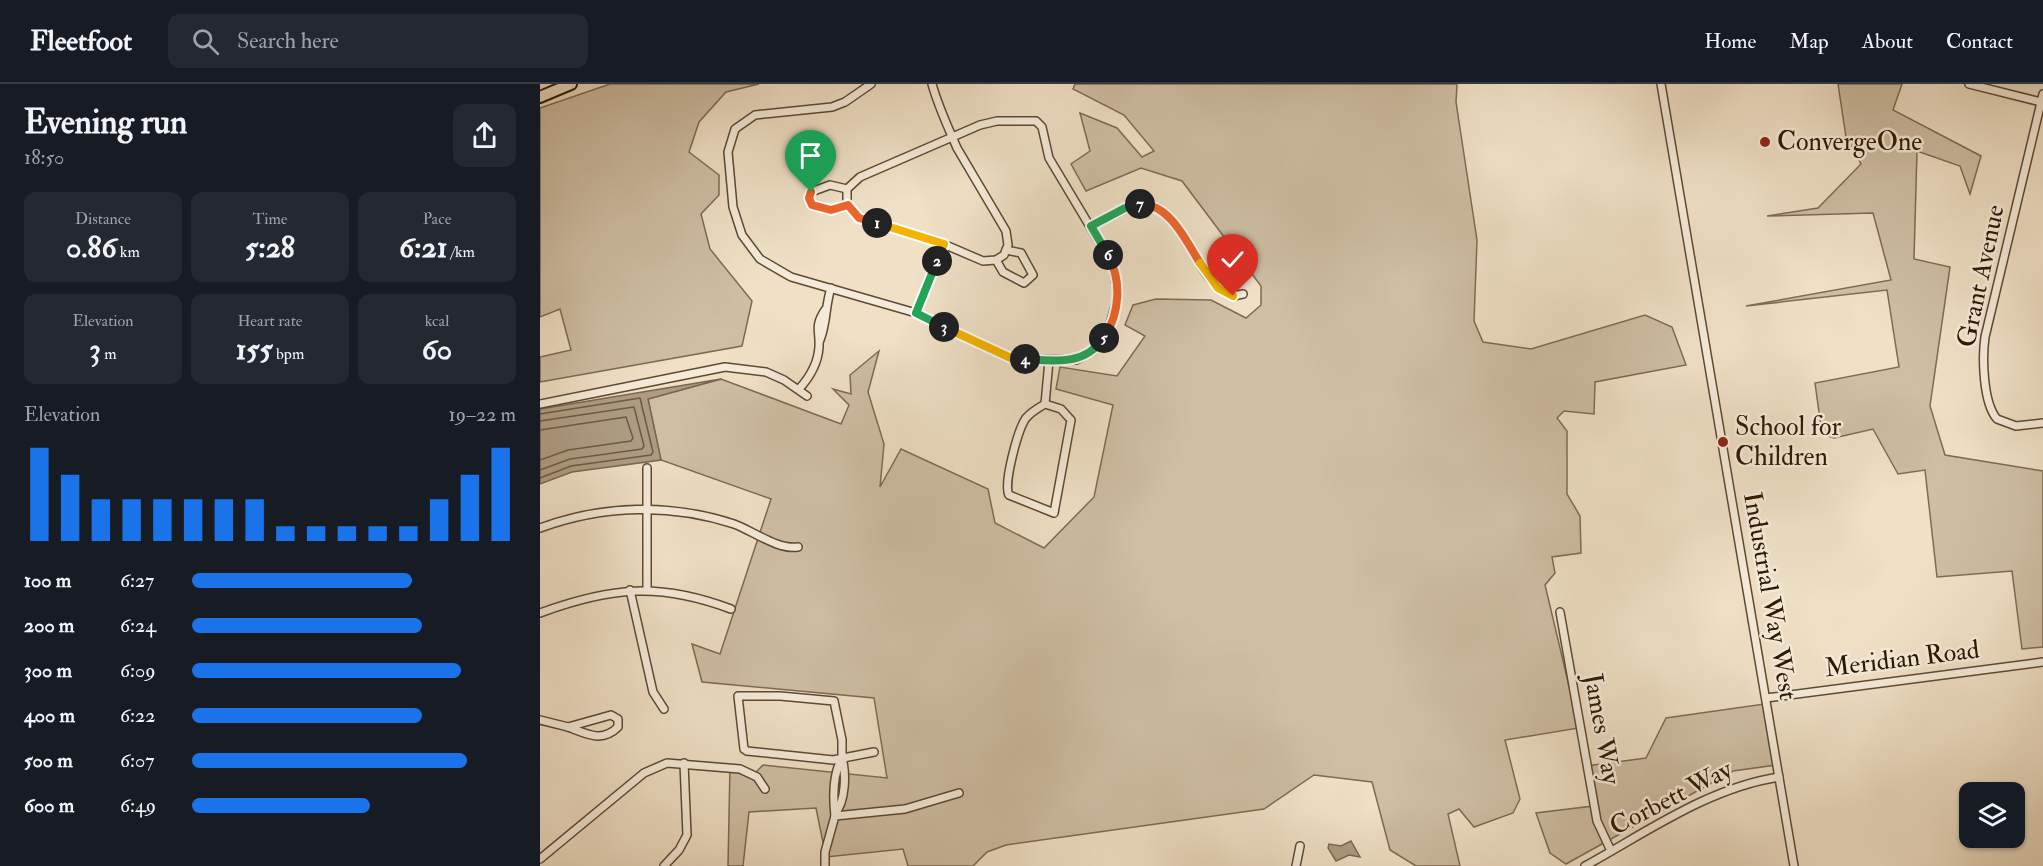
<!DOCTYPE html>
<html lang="en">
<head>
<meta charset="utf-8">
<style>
  :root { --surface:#171b24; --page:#242831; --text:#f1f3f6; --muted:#9ea1a6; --line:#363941; --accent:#1a73e8 }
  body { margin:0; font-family:"IM FELL Double Pica",serif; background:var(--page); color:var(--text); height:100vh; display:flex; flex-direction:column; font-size:22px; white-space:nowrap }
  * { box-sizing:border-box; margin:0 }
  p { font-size:20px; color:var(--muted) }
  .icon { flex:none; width:33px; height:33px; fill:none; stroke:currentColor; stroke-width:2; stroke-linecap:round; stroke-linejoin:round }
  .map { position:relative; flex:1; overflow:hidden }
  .sheet { display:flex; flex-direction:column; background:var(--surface); width:540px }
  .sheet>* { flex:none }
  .controls { position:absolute; left:1419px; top:698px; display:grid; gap:12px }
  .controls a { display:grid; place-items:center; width:66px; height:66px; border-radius:12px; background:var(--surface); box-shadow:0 2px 4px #0004; font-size:30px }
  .pin { position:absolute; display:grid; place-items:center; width:51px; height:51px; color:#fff; margin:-62px -26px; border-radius:50% 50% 50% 0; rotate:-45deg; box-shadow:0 0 6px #0007 }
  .pin .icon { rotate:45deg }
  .km { position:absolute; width:30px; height:30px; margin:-15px; border-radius:50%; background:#222; color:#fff; font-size:16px; line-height:30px; text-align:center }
  .round { display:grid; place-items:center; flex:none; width:63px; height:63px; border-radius:12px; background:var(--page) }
  .head { display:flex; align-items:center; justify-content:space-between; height:102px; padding:0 24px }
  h1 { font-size:33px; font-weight:700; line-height:45px }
  .figures { display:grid; grid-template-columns:repeat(3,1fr); gap:9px; height:102px; padding:6px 24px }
  .figures div { display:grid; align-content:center; border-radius:12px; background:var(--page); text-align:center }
  .figures b { font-size:30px; font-weight:700 }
  .figures small { font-size:16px; font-weight:400 }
  .figures p { font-size:16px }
  .chart { height:168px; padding:12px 24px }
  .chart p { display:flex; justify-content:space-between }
  .chart svg { width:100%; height:108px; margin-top:6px; stroke:var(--accent); stroke-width:6 }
  ul { padding:0 24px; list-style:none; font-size:20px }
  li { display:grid; grid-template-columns:96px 72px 1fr; align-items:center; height:45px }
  li i { height:15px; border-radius:8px; background:var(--accent) }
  header { display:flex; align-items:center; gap:36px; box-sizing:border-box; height:84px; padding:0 30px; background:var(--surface); border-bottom:2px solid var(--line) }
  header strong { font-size:28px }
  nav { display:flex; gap:33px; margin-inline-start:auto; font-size:21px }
  .search { width:420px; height:54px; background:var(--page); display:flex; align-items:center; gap:15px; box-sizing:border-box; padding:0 21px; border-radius:12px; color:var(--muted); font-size:22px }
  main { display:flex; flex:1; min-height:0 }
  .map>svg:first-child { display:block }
</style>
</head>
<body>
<header>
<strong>Fleetfoot</strong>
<div class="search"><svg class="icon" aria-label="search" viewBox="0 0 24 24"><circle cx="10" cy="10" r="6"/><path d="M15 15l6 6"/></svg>Search here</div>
<nav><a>Home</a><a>Map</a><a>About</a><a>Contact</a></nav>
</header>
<main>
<section class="sheet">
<div class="head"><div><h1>Evening run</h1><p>18:50</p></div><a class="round"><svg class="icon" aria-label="share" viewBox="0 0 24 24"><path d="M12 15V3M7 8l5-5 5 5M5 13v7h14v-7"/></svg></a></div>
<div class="figures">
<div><p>Distance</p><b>0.86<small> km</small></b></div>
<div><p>Time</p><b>5:28</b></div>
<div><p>Pace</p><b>6:21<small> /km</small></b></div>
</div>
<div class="figures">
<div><p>Elevation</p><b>3<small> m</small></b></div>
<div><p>Heart rate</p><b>155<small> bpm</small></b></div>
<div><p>kcal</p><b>60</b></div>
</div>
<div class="chart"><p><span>Elevation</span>19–22 m</p>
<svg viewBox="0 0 160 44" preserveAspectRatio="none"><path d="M5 44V6M15 44V17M25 44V27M35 44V27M45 44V27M55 44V27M65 44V27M75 44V27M85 44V38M95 44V38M105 44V38M115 44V38M125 44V38M135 44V27M145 44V17M155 44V6"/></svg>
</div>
<ul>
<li><b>100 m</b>6:27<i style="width:68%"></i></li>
<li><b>200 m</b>6:24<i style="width:71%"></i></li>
<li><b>300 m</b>6:09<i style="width:83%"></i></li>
<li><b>400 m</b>6:22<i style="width:71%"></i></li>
<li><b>500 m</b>6:07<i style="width:85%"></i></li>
<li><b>600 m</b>6:49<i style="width:55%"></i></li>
</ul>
</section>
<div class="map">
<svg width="1503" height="782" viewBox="0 0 1503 782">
  <rect width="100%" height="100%" fill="#efe0c6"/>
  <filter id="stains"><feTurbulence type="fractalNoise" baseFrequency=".00333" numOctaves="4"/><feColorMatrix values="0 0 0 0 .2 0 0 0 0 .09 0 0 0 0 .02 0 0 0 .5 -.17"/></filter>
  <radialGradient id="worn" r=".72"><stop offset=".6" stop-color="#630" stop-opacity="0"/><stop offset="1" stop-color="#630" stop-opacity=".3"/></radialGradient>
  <g fill="#cebea4" stroke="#7e6b52" stroke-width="1.5">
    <path d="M70 0H219L186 8 159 38 149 68 179 91V111L161 130 170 165 212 217 202 262 0 298V273L31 266 20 225 0 233V24Z"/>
    <path d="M535 0H917L916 18 937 156 934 237 943 258 991 265 1105 231 1132 243 1146 281 1055 298 1054 330 1024 327 1017 334 1027 347V410L1040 432 1041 469 1012 473 1015 489 1005 501 1039 644 965 656 980 715 973 729 934 743 919 725 908 730 920 782H876L850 766 832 698 774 691 724 725 466 761 447 768 433 782H368L363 765 286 773 276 724 209 728 203 782H188L190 682 215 689 223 681 347 694 334 614 162 598 152 560 180 570 231 415 121 376 108 315 181 295 301 340 309 321 293 305 311 310 310 291 339 267 328 308 344 360 340 403 361 365 448 405 455 439 504 464 554 413 573 321 516 305 520 283 577 292 605 252 585 241 593 221 616 215 671 216 706 234 721 221V202L642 97 601 84 546 107 531 80 550 67 540 29 577 44 602 73 614 67 584 31 533 5Z"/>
    <path d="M1298 0H1362L1353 26 1441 72 1430 110 1420 82 1377 67 1374 175 1410 183 1390 322 1405 371 1503 387V563L1482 565 1472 487 1397 493 1385 386 1358 390 1333 345 1294 354 1282 350 1275 299 1359 283 1347 206 1206 222 1351 196 1333 129 1227 132 1278 124 1321 80 1306 53Z"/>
    <path d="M1224 620 1236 681 1193 687 1026 780 1010 769 996 729 1053 722 1046 682 1106 674 1126 634Z"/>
  </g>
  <g fill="#ad9c83" stroke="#7a674f" stroke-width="1.5">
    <path d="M181 295 108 315 121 376 32 388 0 400V325Z"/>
    <path d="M811 757 820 773 809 771 796 777 788 764 789 760 801 762Z"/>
  </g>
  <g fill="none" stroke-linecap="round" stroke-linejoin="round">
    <g stroke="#6d5a42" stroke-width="1.5">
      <path d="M0 330 100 314 113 368 111 371 31 382 0 394"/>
      <path d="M0 337 94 323 104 362 102 365 30 375 0 386"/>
      <path d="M0 346 86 333 93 354 91 357 28 366 0 376"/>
    </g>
    <defs>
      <g id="minor">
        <path d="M331 0 305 18 292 23 215 31 195 45 188 68 193 123 202 151 220 175 251 193 376 229 471 274 536 276 553 267 568 247 578 213 573 181 509 74 502 43 496 37H457L440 41 320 93 307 105V121L319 134 394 156 443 177 456 176 464 171 468 161 466 147 417 64C408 43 398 22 392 0"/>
        <path d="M1121 0 1254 782"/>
        <path d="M1429 0 1501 18"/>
        <path d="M1503 10 1445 253C1442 274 1443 319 1457 335L1476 342 1503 339"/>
        <path d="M307 105 290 101 271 108 269 114 272 121 291 126 307 121"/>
        <path d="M551 142 591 122H614C649 140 658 201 693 212L703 210"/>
        <path d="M456 176 463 188 484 199 493 191 481 169 466 166"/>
        <path d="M376 229 404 160"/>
        <path d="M280 256C287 239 285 222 291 204"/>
        <path d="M259 305C270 293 278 279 279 263 280 245 274 243 285 226"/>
        <path d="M0 320 185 283 226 288 244 296 267 312"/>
        <path d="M505 320 521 325 531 336 514 429 469 411C463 400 478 345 486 334 491 328 498 324 505 320Z"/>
        <path d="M505 320 509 277"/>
        <path d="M0 444C63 421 130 419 194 440 213 447 238 466 258 463"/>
        <path d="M107 505V384"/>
        <path d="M90 506 113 608 124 625"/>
        <path d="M1020 528 1057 737 1071 767"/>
        <path d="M0 529C71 503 119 498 191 525"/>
        <path d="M1226 614 1503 578"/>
        <path d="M71 631 78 635V643C62 659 47 650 28 643Z"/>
        <path d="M0 636 28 643"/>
        <path d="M302 674V656L294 617 240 612H198L204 665 207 667 293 676 334 668"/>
        <path d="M295 732C293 714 292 691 302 674 306 688 306 718 295 729"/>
        <path d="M0 775 104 689 127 679 200 685 217 693 225 705"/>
        <path d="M124 782 139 766 147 751 144 679"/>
        <path d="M285 782V768L295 732 365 725 419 709"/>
        <path d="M756 782 760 762"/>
        <path d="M1045 782C1107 748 1168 704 1239 693"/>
      </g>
      <path id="highway" d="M0 13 31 0"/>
    </defs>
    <use href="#minor" stroke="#5e4a32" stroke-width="10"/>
    <use href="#highway" stroke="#2d1800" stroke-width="14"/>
    <use href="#minor" stroke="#f5ebda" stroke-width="7"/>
    <use href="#highway" stroke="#efe0c6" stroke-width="10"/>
  </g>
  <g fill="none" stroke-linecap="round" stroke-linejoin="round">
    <defs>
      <path id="split-1" d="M271 108 269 114 272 121 291 126 308 121 319 134 337 139"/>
      <path id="split-2" d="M337 139 404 160 397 177"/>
      <path id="split-3" d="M397 177 376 229 404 243"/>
      <path id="split-4" d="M404 243 471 274 485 275"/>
      <path id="split-5" d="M485 275C515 277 544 282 564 254"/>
      <path id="split-6" d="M564 254C580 229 582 197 568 171"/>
      <path id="split-7" d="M568 171 551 142 585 124 600 120"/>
      <path id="split-8" d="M600 120C630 120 646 157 660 179"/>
      <path id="split-9" d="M660 179 678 204 693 212"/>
    </defs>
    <use href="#split-1" stroke="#fff" stroke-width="12"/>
    <use href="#split-2" stroke="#fff" stroke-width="12"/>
    <use href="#split-3" stroke="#fff" stroke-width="12"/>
    <use href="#split-4" stroke="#fff" stroke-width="12"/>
    <use href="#split-5" stroke="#fff" stroke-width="12"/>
    <use href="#split-6" stroke="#fff" stroke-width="12"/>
    <use href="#split-7" stroke="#fff" stroke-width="12"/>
    <use href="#split-8" stroke="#fff" stroke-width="12"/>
    <use href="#split-9" stroke="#fff" stroke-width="12"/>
    <use href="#split-1" stroke="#f0652b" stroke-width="8"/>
    <use href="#split-2" stroke="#f5b400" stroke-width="8"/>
    <use href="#split-3" stroke="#22a559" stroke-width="8"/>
    <use href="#split-4" stroke="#f5b400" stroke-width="8"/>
    <use href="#split-5" stroke="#22a559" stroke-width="8"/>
    <use href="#split-6" stroke="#f0652b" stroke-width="8"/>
    <use href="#split-7" stroke="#22a559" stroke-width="8"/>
    <use href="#split-8" stroke="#f0652b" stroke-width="8"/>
    <use href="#split-9" stroke="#f5b400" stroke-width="8"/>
  </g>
  <g fill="#8f2418" stroke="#f5ebda" stroke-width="2">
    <circle cx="1225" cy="58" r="6"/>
    <circle cx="1183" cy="358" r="6"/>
  </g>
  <g text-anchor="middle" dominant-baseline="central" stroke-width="5" stroke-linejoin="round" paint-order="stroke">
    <g font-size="26" fill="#2d1800" stroke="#f5ebda" text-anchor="start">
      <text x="1237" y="58">ConvergeOne</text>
      <text x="1195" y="343">School for<tspan x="1195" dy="30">Children</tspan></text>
    </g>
    <g font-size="26" fill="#2d1800" stroke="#f5ebda">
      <text transform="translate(1441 192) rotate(-78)">Grant Avenue</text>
      <text transform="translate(1230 512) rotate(80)">Industrial Way West</text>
      <text transform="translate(1362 575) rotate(-7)">Meridian Road</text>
      <text transform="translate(1062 645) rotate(80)">James Way</text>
      <text transform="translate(1131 714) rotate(-27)">Corbett Way</text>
    </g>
  </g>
  <rect width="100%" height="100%" filter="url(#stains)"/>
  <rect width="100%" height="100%" fill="url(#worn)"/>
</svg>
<div class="controls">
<a><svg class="icon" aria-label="layers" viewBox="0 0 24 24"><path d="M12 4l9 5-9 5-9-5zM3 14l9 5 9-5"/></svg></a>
</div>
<div class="pin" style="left:271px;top:108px;background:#1e9e55"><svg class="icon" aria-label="arrive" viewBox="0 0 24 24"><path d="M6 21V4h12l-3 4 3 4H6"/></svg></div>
<div class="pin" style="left:693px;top:212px;background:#d93025"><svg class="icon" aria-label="check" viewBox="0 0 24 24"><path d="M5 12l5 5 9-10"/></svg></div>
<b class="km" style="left:337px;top:139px">1</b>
<b class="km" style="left:397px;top:177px">2</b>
<b class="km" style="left:404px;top:243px">3</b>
<b class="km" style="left:485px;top:275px">4</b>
<b class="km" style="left:564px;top:254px">5</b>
<b class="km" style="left:568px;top:171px">6</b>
<b class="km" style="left:600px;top:120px">7</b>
</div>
</main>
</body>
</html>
